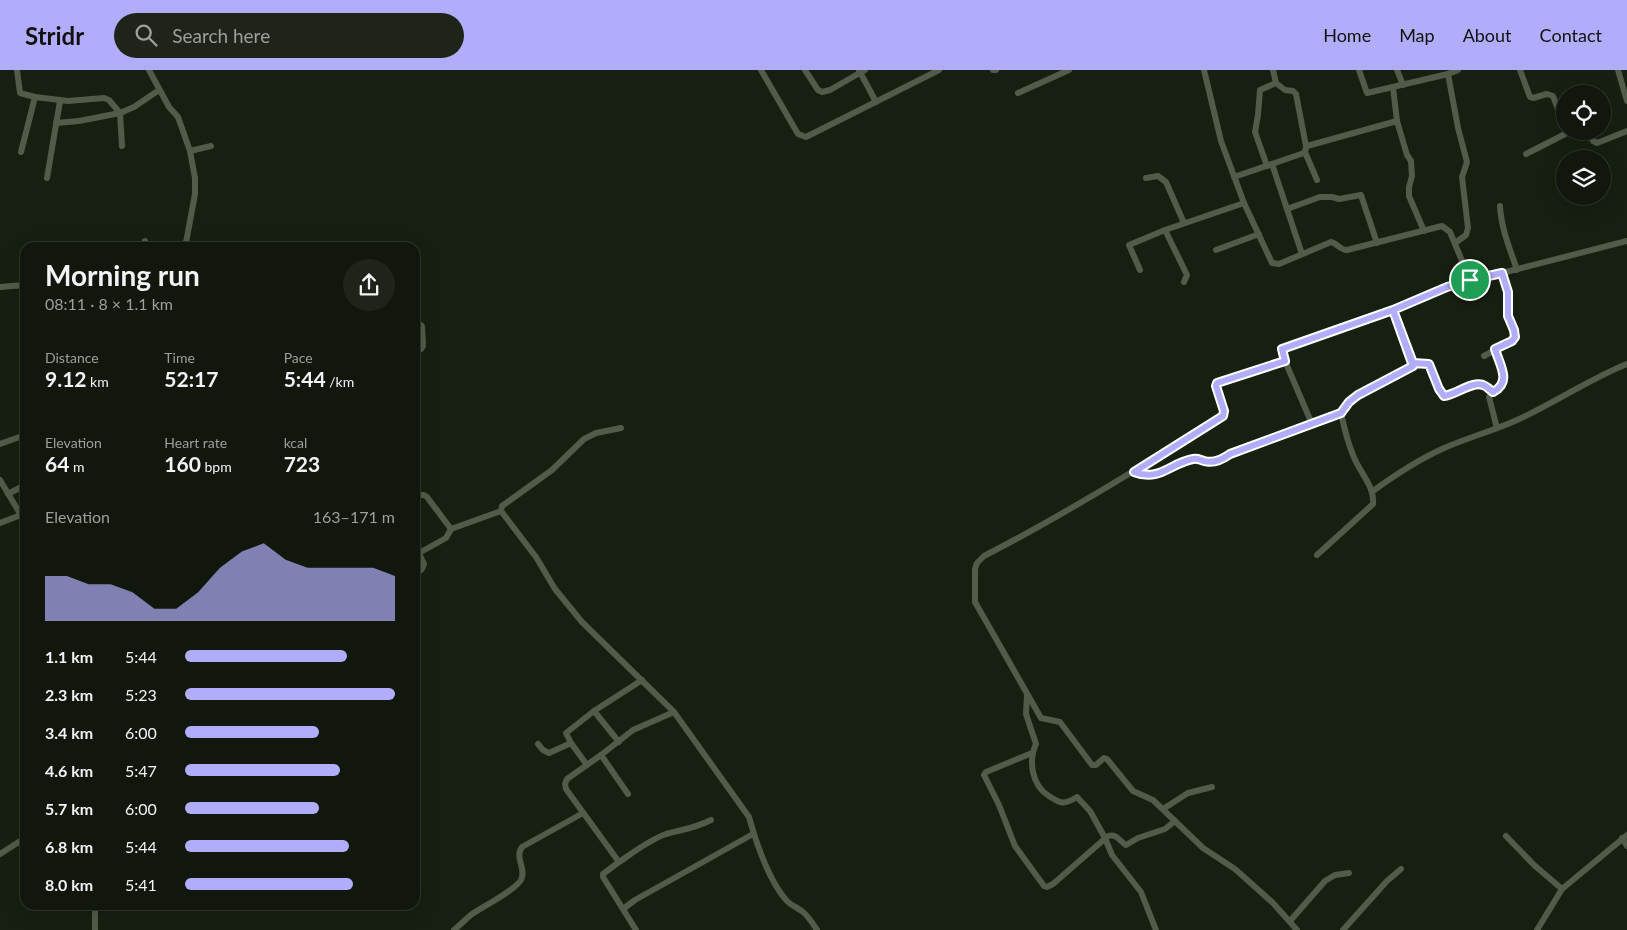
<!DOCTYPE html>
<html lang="en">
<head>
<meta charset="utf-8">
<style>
  :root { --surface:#11170c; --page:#1e241a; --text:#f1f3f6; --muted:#9c9f9d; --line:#30362d; --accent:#b1adfa }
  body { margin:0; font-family:Lato,sans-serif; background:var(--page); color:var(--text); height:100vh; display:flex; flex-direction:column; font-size:19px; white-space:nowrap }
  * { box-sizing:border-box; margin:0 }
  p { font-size:16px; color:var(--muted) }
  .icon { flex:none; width:28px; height:28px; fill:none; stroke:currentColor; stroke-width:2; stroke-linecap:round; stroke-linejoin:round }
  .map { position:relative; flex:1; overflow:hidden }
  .panel { position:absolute; left:20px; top:172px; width:400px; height:668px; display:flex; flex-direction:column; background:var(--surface); border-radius:15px; box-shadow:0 5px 20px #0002,0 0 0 1px var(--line) }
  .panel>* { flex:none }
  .controls { position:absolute; left:1556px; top:15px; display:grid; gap:10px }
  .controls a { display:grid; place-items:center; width:55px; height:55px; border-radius:50%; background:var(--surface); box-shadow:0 5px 20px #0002,0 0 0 1px var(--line); font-size:25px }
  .pin { position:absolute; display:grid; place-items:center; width:42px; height:42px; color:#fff; margin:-21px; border:2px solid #fff; border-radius:50%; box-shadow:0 1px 5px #0007 }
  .round { display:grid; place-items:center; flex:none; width:52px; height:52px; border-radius:26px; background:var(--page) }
  .overview { display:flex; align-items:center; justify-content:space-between; height:85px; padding:0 25px }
  h1 { font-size:28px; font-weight:700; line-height:38px }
  .figures { display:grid; grid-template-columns:repeat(3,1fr); gap:8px; height:85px; padding:5px 25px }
  .figures div { display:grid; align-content:center }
  .figures b { font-size:21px; font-weight:700 }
  .figures small { font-size:14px; font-weight:400 }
  .figures p { font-size:14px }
  .chart { height:140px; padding:10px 25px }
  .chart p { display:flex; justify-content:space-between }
  .chart svg { width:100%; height:90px; margin-top:5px; fill:var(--accent); opacity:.7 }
  ul { padding:0 25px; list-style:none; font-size:16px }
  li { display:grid; grid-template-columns:80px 60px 1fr; align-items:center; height:38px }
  li i { height:12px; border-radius:6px; background:var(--accent) }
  header { display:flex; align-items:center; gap:30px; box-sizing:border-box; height:70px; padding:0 25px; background:var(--accent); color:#111 }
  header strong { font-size:24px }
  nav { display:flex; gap:28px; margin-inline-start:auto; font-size:18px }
  .search { width:350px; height:45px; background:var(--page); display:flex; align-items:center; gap:12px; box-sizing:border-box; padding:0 18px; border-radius:28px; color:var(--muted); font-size:19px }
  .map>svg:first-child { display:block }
</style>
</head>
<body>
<header>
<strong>Stridr</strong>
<div class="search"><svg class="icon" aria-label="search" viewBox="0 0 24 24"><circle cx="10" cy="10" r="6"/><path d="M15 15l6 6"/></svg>Search here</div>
<nav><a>Home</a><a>Map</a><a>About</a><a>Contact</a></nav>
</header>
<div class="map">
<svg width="1627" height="860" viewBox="0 0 1627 860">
  <rect width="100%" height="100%" fill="#171f10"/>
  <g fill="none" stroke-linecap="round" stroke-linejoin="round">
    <g stroke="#525b4a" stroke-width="6">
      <path d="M17 0 20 23 35 27"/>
      <path d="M149 0 169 37 178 47 190 81 195 108V124L185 178"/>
      <path d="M761 0 798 64 806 67 939 0"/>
      <path d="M805 0 818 20 822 22 830 20 865 0"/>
      <path d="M859 0 876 32"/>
      <path d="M993 0H996"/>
      <path d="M1204 0 1221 71 1244 133 1272 193 1279 194 1331 172C1337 173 1340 180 1347 180L1442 156 1450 162 1470 210"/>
      <path d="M1359 0 1367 23 1448 4"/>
      <path d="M1397 0 1403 15"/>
      <path d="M1520 0 1530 27 1533 28 1547 24 1553 26 1565 58"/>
      <path d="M1618 0 1627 31"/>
      <path d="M1276 13 1285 20 1293 21 1296 24 1306 76"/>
      <path d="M1393 17 1397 51 1407 85 1411 91 1412 106 1409 117V126L1424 161"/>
      <path d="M1018 23 1069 0"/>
      <path d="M56 53 79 51 120 43 122 76"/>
      <path d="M1589 61 1593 71 1597 73 1627 61"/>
      <path d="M190 81 211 76"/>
      <path d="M21 82 35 27 68 31 104 28 109 30 120 43 134 37 159 20"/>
      <path d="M1305 82 1317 110"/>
      <path d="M1526 84 1571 61"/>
      <path d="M1272 94 1302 184"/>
      <path d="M1267 96 1255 62 1258 45 1260 20 1276 13 1273 0"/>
      <path d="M1234 107 1304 83 1307 76 1397 51"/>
      <path d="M47 108 60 31"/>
      <path d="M1146 108 1158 106 1166 112 1184 153"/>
      <path d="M1500 136C1501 158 1510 179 1517 200"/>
      <path d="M1287 139 1320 127H1332L1339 129 1361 125 1377 173"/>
      <path d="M145 171 148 178"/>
      <path d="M1455 173 1466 165 1468 158 1462 107 1467 92 1458 58 1448 4 1458 0"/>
      <path d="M165 178 187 173"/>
      <path d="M1216 180 1259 164"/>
      <path d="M1140 200 1129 175 1165 160"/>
      <path d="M1184 212 1187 205 1165 160 1244 133"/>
      <path d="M0 217 25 215"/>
      <path d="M415 255H421L422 256 423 276 421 279 415 282"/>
      <path d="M1495 279C1498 289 1508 308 1502 316 1498 321 1492 322 1489 327L1497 358"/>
      <path d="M1484 286 1512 271 1515 267 1514 260 1508 246V222L1502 203"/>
      <path d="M1285 291 1312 354"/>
      <path d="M1413 293 1429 294 1439 319 1444 326C1455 325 1472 311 1483 315 1487 316 1490 320 1493 322"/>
      <path d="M0 374 25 365"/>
      <path d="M1134 402C1160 412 1169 393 1193 389 1198 388 1200 390 1204 391 1214 394 1223 389 1231 384L1341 343 1349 332 1358 325 1413 296 1393 240"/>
      <path d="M0 410 25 452"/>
      <path d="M1373 421C1395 405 1418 390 1442 379 1466 368 1493 361 1517 350 1555 333 1589 309 1627 294"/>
      <path d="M8 424 25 415"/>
      <path d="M415 425H424L427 427 451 459 501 441 536 487 555 519 582 552 674 642 749 747C756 772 769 811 787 831 791 835 798 838 803 842 809 847 813 854 817 860"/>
      <path d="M501 441 502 436 552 400 584 369 596 363 621 358"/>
      <path d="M0 453 21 445"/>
      <path d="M415 475 424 494 422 499 415 504"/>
      <path d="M419 483 446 468 451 459"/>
      <path d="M1317 485 1373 434C1375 416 1359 402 1353 385 1347 371 1344 357 1341 343"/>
      <path d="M1027 625 1026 644 1036 674C1028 691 1032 716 1049 726 1061 734 1064 735 1077 727L1090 741 1105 768 1112 785 1141 822 1156 860"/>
      <path d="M619 672 594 641 642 610"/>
      <path d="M571 673 566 663 594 641"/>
      <path d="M538 674 543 680 549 683 571 673 587 695"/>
      <path d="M1032 683 986 702 984 705 999 735 1015 776 1044 816 1047 817 1053 814 1108 766C1117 763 1120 772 1126 775L1138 768 1165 759 1175 751"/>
      <path d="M601 685 628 724"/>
      <path d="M1163 739 1188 723 1212 717"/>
      <path d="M1506 766 1534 795 1562 819"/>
      <path d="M1622 768 1627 776"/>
      <path d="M0 784 25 768"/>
      <path d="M619 792C634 782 649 770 666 764 684 759 693 759 711 750"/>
      <path d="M623 839 635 830 753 764"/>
      <path d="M1290 851 1325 811 1335 805 1349 803"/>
      <path d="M95 860V835"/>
      <path d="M454 860C460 855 466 849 472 844 484 836 514 821 521 810 527 799 514 788 522 777L583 743"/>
      <path d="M636 860 603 807V804L619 792 566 719 565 714 567 709 601 685 633 660 674 642"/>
      <path d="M1297 860 1273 833 1235 799 1203 778 1153 730 1133 721 1107 689 1104 688 1096 695H1092L1060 652 1041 648 975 532V499L977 493 984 486C1066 444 1145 395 1223 345L1224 341 1216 314 1285 291 1282 279 1393 240 1447 217 1627 171"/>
      <path d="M1343 860 1387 811 1401 799"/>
      <path d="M1537 860 1562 819 1627 765"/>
    </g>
  </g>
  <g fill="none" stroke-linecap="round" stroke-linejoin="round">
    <defs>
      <path id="route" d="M1470 210 1447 217 1393 240 1413 296 1358 325 1349 332 1341 343 1230 384C1223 389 1214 394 1204 391 1200 390 1198 388 1193 389 1170 393 1160 412 1134 402L1223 346 1224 341 1216 316 1217 313 1285 291 1282 279 1393 240 1413 293 1429 294 1439 319 1444 326C1455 325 1472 311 1483 315 1487 316 1490 320 1493 322 1512 312 1500 296 1495 279L1512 271 1515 267 1514 260 1508 246V222L1502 203 1470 210"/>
    </defs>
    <use href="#route" stroke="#fff" stroke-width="10"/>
    <use href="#route" stroke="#b1adfa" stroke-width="6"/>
  </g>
</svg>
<div class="controls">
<a><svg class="icon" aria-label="locate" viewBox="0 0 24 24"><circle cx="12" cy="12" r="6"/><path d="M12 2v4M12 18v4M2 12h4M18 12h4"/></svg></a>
<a><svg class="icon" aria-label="layers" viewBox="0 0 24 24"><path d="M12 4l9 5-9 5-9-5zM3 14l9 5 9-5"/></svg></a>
</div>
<div class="pin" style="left:1470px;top:210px;background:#1e9e55"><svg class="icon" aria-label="arrive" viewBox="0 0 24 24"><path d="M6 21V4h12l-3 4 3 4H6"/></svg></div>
<section class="panel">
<div class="overview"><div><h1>Morning run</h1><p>08:11 · 8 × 1.1 km</p></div><a class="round"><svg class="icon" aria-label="share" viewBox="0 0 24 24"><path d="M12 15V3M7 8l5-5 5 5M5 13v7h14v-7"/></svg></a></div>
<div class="figures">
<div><p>Distance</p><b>9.12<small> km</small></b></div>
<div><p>Time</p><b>52:17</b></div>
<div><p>Pace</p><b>5:44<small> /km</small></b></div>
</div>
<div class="figures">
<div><p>Elevation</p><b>64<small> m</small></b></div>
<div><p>Heart rate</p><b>160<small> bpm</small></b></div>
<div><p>kcal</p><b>723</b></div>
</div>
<div class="chart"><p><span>Elevation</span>163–171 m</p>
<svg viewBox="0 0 160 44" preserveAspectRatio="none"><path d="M0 44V22L10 22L20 26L30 26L40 30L50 38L60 38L70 30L80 18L90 10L100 6L110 14L120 18L130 18L140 18L150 18L160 22V44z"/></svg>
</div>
<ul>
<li><b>1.1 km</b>5:44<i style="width:77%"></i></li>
<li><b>2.3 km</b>5:23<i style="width:100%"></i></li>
<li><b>3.4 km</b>6:00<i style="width:64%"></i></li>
<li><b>4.6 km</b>5:47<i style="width:74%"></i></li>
<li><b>5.7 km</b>6:00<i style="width:64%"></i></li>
<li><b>6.8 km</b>5:44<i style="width:78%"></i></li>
<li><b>8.0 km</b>5:41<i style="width:80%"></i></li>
</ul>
</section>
</div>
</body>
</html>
